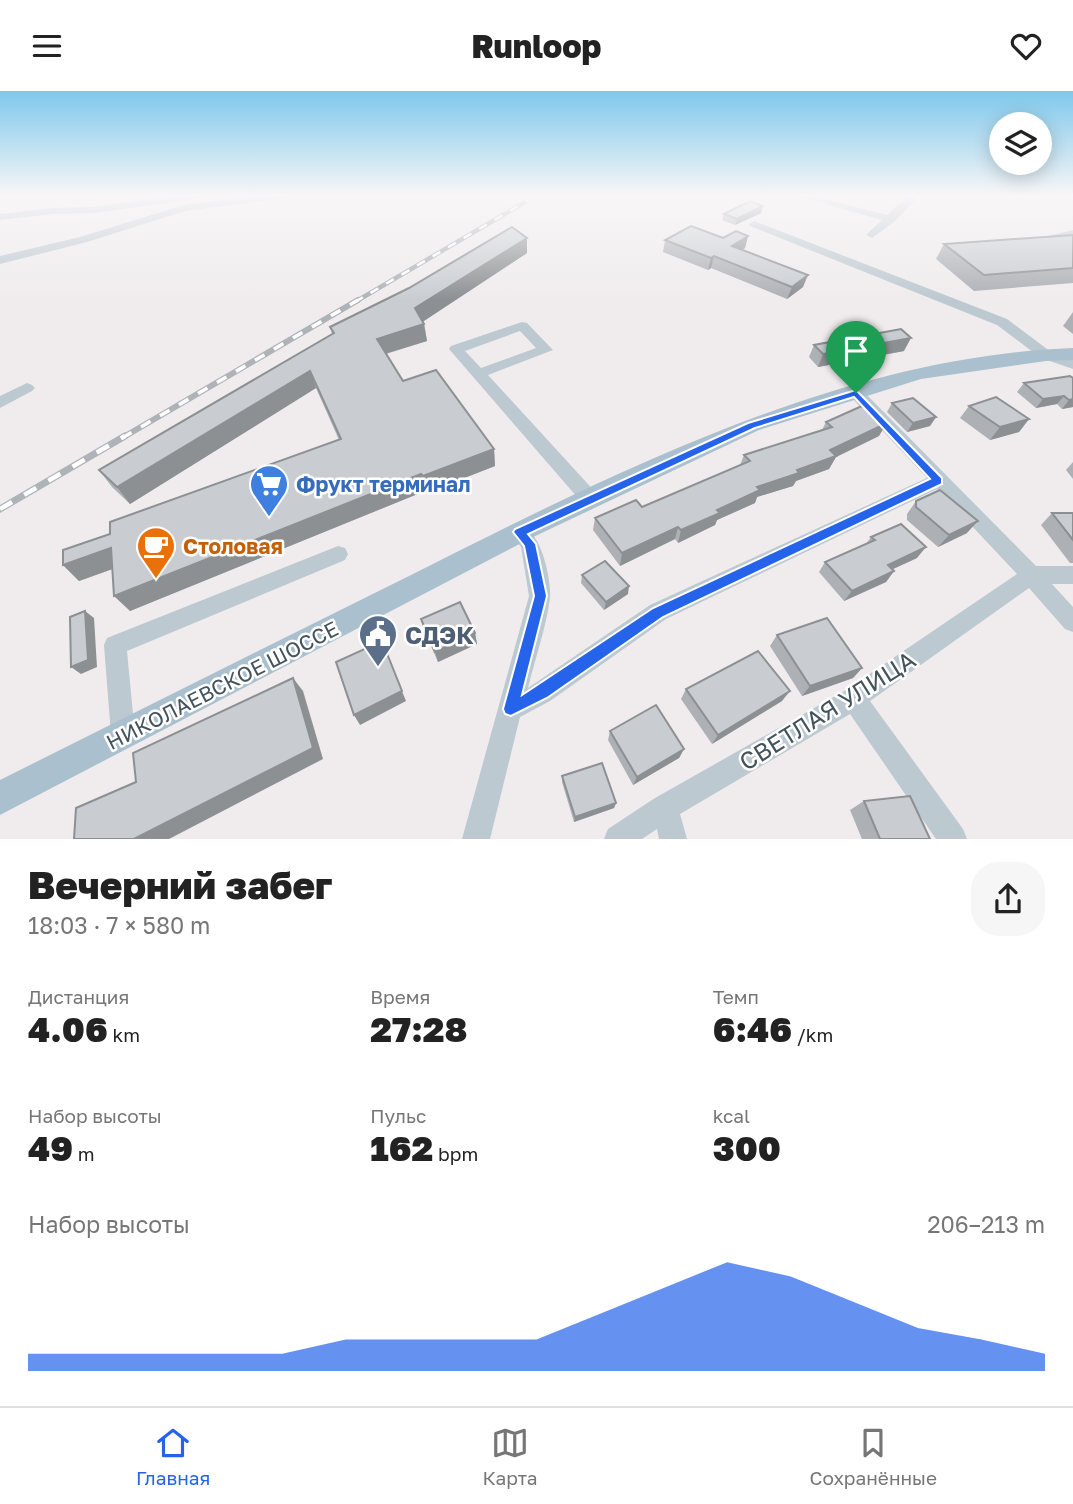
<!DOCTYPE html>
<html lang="ru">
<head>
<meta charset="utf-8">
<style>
  :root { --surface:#fff; --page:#f6f6f6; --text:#222; --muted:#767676; --line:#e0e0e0; --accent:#2563eb }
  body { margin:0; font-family:"Golos Text",sans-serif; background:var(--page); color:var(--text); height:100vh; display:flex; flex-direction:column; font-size:26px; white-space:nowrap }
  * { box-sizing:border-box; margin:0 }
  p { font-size:23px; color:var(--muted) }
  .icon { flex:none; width:38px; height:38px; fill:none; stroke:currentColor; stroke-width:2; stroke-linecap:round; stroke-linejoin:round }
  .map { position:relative; height:748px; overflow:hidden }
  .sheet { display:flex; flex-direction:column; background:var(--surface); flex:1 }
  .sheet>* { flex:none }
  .controls { position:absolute; left:989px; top:21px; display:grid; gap:14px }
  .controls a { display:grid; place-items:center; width:63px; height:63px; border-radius:50%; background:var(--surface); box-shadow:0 4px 18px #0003; font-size:35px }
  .pin { position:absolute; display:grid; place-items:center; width:60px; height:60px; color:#fff; margin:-72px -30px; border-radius:50% 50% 50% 0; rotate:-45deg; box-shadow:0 0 7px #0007 }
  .pin .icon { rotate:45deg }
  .round { display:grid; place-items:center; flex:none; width:74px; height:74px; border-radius:28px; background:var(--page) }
  .head { display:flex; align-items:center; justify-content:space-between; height:119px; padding:0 28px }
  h1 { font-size:38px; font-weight:800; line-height:52px }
  .metrics { display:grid; grid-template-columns:repeat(3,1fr); gap:10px; height:119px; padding:7px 28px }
  .metrics div { display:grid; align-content:center }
  .metrics b { font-size:35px; font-weight:800 }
  .metrics small { font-size:19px; font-weight:400 }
  .metrics p { font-size:19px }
  .chart { height:196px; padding:14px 28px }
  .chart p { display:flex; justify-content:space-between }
  .chart svg { width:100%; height:126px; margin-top:7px; fill:var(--accent); opacity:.7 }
  header { display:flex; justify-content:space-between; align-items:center; height:91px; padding:0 28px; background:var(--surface); font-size:32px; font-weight:800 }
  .tabs { display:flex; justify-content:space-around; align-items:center; height:98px; border-top:2px solid var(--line); background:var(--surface); font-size:19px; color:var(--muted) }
  .tabs a { display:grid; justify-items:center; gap:4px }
  .tabs .on { color:var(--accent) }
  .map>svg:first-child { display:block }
</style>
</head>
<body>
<header><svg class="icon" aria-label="menu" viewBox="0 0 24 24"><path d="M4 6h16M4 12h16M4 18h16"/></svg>Runloop<svg class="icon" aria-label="heart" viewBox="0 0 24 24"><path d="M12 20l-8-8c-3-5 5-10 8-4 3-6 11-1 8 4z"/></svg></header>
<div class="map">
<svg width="1073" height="748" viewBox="0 0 1073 748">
  <rect width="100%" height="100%" fill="#f0eced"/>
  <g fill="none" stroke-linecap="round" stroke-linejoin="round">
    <g fill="#bcc9d0" fill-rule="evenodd">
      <path d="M180 104 200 105 195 108 94 122 51 123 0 129V123L51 117 94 116Z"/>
      <path d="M262 104H291L286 107 185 120 87 151 0 173V165L80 146 184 114Z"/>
      <path d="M793 104H810L887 124 909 104H920L895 130 872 147 866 144 882 129Z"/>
      <path d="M754 130 1007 228 1051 261 1073 268V278L1041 267 997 234 750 135 749 133Z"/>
      <path d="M1073 139V145L1035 153 1029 150Z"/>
      <path d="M522 231 527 232 553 259 488 284 598 404 600 409 598 414H584L449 258 451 255ZM520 240 536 257 481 277 465 260Z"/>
      <path d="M27 292 32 294 35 297 32 300 0 317V305Z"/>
      <path d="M856 297 861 298 1036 475H1073V493H1052L1073 516V541L1065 538 1029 497 870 610 963 738 967 748H936L850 623 680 723 687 748H659L657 738 642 748H604L608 738 655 707 846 599 1017 483 937 398 666 528 550 610 520 626 490 748H462L529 505 521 456 510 441 513 435C539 427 552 489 550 507 546 537 535 568 528 597L650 514 927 387 851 306 848 302Z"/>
      <path d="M338 455 345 457 348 463 345 469 127 560 135 644 132 653 123 656 114 653 111 644 104 554 107 547Z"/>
    </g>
    <path fill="#abc0ce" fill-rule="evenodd" d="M1073 257V269L1046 270 921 288 759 339 529 448 0 724V689C136 621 272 553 409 485 614 382 839 266 1073 257Z"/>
    <defs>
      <path id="rail-far2" d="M355 211 537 104"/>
      <path id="rail-far1" d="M122 347 358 209"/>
      <path id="rail" d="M0 418 125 345"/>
    </defs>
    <use href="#rail-far2" stroke="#aeb3b8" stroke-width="4.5"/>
    <use href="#rail-far1" stroke="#aeb3b8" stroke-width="6"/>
    <use href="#rail" stroke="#aeb3b8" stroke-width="7"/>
    <use href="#rail-far2" stroke="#fff" stroke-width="2.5" stroke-dasharray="9" stroke-linecap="butt"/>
    <use href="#rail-far1" stroke="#fff" stroke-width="3.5" stroke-dasharray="11" stroke-linecap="butt"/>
    <use href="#rail" stroke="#fff" stroke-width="4.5" stroke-dasharray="14" stroke-linecap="butt"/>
  </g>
  <g fill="#adb0b5">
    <path d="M763 115 761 122 735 134 722 129 724 123Z"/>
    <path d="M1073 144V192L974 200 936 168 944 153Z"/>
    <path d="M748 145 745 157 742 159 803 196 787 208 711 177 708 179 663 161 665 149Z"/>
    <path d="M527 147V162L423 230 424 233 427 250 386 263 403 290 494 358 495 375 426 402 425 400 130 520 113 478 79 490 63 474 110 443 339 349 316 297 130 413 112 396 99 379 332 243 330 236Z"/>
    <path d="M1073 221V243L1063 235Z"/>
    <path d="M814 254 904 260 818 276 809 266Z"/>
    <path d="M1073 287V316L1062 318 1057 313 1036 317 1017 301 1024 292Z"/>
    <path d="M892 312 936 326 930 335 907 341 887 321Z"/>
    <path d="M969 315 1029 328 1019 341 990 349 960 327Z"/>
    <path d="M826 331 879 345 836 366 829 378 796 390 793 395 757 406 755 412 717 429 715 434 678 452 675 448 620 475 593 439 595 427 642 416 740 374 744 364 822 339Z"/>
    <path d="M1073 371V388L1066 379Z"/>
    <path d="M916 410 967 442 938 456 907 429V423Z"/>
    <path d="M1052 422H1073V472H1070L1041 434Z"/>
    <path d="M871 446 917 467 893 478 894 480 886 491 844 510 819 481 825 471 866 453Z"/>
    <path d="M582 484 628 503 604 519 581 492Z"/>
    <path d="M421 528 475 542 477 553 438 571 424 539Z"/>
    <path d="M777 544 862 577 853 587 802 605 770 555Z"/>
    <path d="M686 598 782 610 712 653 681 608Z"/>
    <path d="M610 640 684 658 679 667 633 694 608 649Z"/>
    <path d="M562 685 616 712 614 717 574 731 562 691Z"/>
    <path d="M864 710 930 748H862L850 719Z"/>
  </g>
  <g fill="#8d9093">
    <path d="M763 115 761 122 735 134 737 128Z"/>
    <path d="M748 145 745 157 729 166 732 155Z"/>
    <path d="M527 147V162L418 234 415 217Z"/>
    <path d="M714 165 711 177 708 179 711 167Z"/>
    <path d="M808 184 803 196 787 208 792 196Z"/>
    <path d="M424 233 427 250 381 264 377 248Z"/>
    <path d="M911 247 904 260 818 276 823 263Z"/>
    <path d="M310 280 316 297 130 413 117 396Z"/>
    <path d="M1064 305 1057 313 1036 317 1043 308Z"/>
    <path d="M1073 308V316L1062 318 1069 309Z"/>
    <path d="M936 326 930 335 907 341 913 332Z"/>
    <path d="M1029 328 1019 341 990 349 1000 336Z"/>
    <path d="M887 332 879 345 836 366 829 378 796 390 793 395 757 406 755 412 717 429 715 434 678 452 681 439 757 396 797 379 830 359Z"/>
    <path d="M494 358 495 375 426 402 423 385Z"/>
    <path d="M421 383 425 400 130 520 114 505Z"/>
    <path d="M978 430 967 442 938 456 949 444Z"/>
    <path d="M678 436 675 448 620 475 622 462Z"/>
    <path d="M926 456 917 467 880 484 888 474Z"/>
    <path d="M111 457 126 473 79 490 63 474Z"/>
    <path d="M894 480 886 491 844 510 852 500Z"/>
    <path d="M629 495 628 503 604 519 606 511Z"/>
    <path d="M85 520 94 527 97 576 81 583 71 576Z"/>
    <path d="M475 542 477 553 438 571 435 561Z"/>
    <path d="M386 561 406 610 360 634 354 624Z"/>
    <path d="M862 577 853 587 802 605 810 595Z"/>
    <path d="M293 587 303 600 323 668 169 748H134Z"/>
    <path d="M790 600 782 610 712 653 718 644Z"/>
    <path d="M684 658 679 667 633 694 637 686Z"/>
    <path d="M616 712 614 717 574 731 575 726Z"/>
  </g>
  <g fill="#c9cdd2" stroke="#8d9093" stroke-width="2">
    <path d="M750 110 763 115 737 128 724 123Z"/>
    <path d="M691 135 723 147 736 140 748 145 732 155 808 184 792 196 714 165 711 167 665 149Z"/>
    <path d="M512 136 527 147 415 217 424 233 377 248 403 290 436 279 494 358 423 385 421 383 114 505 111 457 63 474V459L110 443V431L341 348 310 280 117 396 99 379 334 242 330 236 409 197Z"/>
    <path d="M1073 144V177L984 184 944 153Z"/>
    <path d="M901 238 911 247 823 263 814 254Z"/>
    <path d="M1070 285 1073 287V308L1069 309 1064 305 1043 308 1024 292Z"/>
    <path d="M996 306 1029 328 1000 336 969 315Z"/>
    <path d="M913 307 936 326 913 332 892 312Z"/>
    <path d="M862 315 887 332 830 359 836 365 797 379 799 382 757 396 760 399 717 419 720 422 681 439 678 436 622 462 595 427 636 409 642 416 750 370 744 364 832 336 826 331Z"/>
    <path d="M940 399 978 430 949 444 916 416V410Z"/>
    <path d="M1052 422H1073V449Z"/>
    <path d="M901 433 926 456 888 474 894 480 852 500 825 471 875 449 871 446Z"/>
    <path d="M605 470 629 495 606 511 582 484Z"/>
    <path d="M460 511 475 542 435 561 421 528Z"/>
    <path d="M85 520 88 569 71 576 70 526Z"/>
    <path d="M827 527 862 577 810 595 777 544Z"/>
    <path d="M382 550 402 600 354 624 336 571Z"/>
    <path d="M758 560 790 600 718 644 686 598Z"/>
    <path d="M293 587 313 657 134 748H74L76 717 136 691 133 662Z"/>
    <path d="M656 614 684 658 637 686 610 640Z"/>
    <path d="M602 672 616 712 575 726 562 685Z"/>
    <path d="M910 705 930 748H880L864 710Z"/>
  </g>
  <linearGradient id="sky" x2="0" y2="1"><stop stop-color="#7fc8eb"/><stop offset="0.5" stop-color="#f8f6f7"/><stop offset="1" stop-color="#f8f6f7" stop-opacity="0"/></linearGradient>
  <rect width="1073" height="209" fill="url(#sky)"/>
  <path fill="#2563eb" stroke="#fff" stroke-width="2" fill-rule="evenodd" d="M856 299 942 387V393L663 526 547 607 511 625 505 623 503 618 534 505 524 455 513 441 515 438 748 332ZM854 306 930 388 653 517 522 604 547 505 536 453 528 443 755 337Z"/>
  <defs>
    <symbol id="supermarket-pin" viewBox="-11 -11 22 30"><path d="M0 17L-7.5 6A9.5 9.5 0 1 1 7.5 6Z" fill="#3f7fe0" stroke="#fff"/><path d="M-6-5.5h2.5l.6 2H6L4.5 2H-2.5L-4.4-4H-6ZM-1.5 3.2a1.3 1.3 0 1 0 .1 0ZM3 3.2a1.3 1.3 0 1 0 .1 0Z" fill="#fff"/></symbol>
    <symbol id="cafe-pin" viewBox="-11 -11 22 30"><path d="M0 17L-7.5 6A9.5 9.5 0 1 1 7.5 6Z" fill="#e8710a" stroke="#fff"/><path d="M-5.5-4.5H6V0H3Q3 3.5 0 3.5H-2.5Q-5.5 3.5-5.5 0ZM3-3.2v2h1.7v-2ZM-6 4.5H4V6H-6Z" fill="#fff"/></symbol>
    <symbol id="civic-pin" viewBox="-11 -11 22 30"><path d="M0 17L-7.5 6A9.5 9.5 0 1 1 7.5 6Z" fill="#5c6f8a" stroke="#fff"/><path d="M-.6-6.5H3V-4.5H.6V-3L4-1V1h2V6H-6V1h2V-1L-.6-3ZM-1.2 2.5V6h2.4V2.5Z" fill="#fff"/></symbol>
  </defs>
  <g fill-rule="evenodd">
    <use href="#supermarket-pin" x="247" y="371" width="44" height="60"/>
    <use href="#cafe-pin" x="134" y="433" width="44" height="60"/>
    <use href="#civic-pin" x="356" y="521" width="44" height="60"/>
  </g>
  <g text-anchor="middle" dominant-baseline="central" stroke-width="5" stroke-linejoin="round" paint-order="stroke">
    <g font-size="21" font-weight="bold" fill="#366cbe" stroke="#fff" text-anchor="start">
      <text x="296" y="393">Фрукт терминал</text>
    </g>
    <g font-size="21" font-weight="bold" fill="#c56008" stroke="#fff" text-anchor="start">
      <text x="183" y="455">Столовая</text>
    </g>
    <g font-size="21" fill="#44535b" stroke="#fff">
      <text transform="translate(222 594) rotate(-27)">НИКОЛАЕВСКОЕ ШОССЕ</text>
    </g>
    <g font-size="24" font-weight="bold" fill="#4e5e75" stroke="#fff" text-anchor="start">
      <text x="405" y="543">СДЭК</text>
    </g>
    <g font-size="24" fill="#44535b" stroke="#fff">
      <text transform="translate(827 619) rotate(-32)">СВЕТЛАЯ УЛИЦА</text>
    </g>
  </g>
</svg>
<div class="controls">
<a><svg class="icon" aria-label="layers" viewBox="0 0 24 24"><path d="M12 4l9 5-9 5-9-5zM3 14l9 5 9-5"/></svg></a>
</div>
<div class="pin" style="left:856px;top:302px;background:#1e9e55"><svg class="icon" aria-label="arrive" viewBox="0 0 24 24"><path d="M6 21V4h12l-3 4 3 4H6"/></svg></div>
</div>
<section class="sheet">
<div class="head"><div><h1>Вечерний забег</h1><p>18:03 · 7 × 580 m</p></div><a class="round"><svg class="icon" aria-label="share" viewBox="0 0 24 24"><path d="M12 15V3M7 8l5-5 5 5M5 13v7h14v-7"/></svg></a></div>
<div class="metrics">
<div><p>Дистанция</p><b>4.06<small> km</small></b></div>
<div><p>Время</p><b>27:28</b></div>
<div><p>Темп</p><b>6:46<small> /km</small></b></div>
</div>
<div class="metrics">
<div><p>Набор высоты</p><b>49<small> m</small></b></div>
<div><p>Пульс</p><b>162<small> bpm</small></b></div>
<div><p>kcal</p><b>300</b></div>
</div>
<div class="chart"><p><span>Набор высоты</span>206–213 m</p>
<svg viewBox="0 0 160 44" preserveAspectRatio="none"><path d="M0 44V38L10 38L20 38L30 38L40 38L50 33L60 33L70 33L80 33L90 24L100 15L110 6L120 11L130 20L140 29L150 33L160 38V44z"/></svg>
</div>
</section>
<nav class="tabs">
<a class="on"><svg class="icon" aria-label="home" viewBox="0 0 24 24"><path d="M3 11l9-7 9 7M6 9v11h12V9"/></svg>Главная</a>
<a><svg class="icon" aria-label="map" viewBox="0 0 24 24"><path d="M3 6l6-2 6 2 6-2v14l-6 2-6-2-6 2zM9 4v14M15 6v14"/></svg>Карта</a>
<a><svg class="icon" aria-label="saved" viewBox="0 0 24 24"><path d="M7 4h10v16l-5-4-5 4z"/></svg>Сохранённые</a>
</nav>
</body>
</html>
